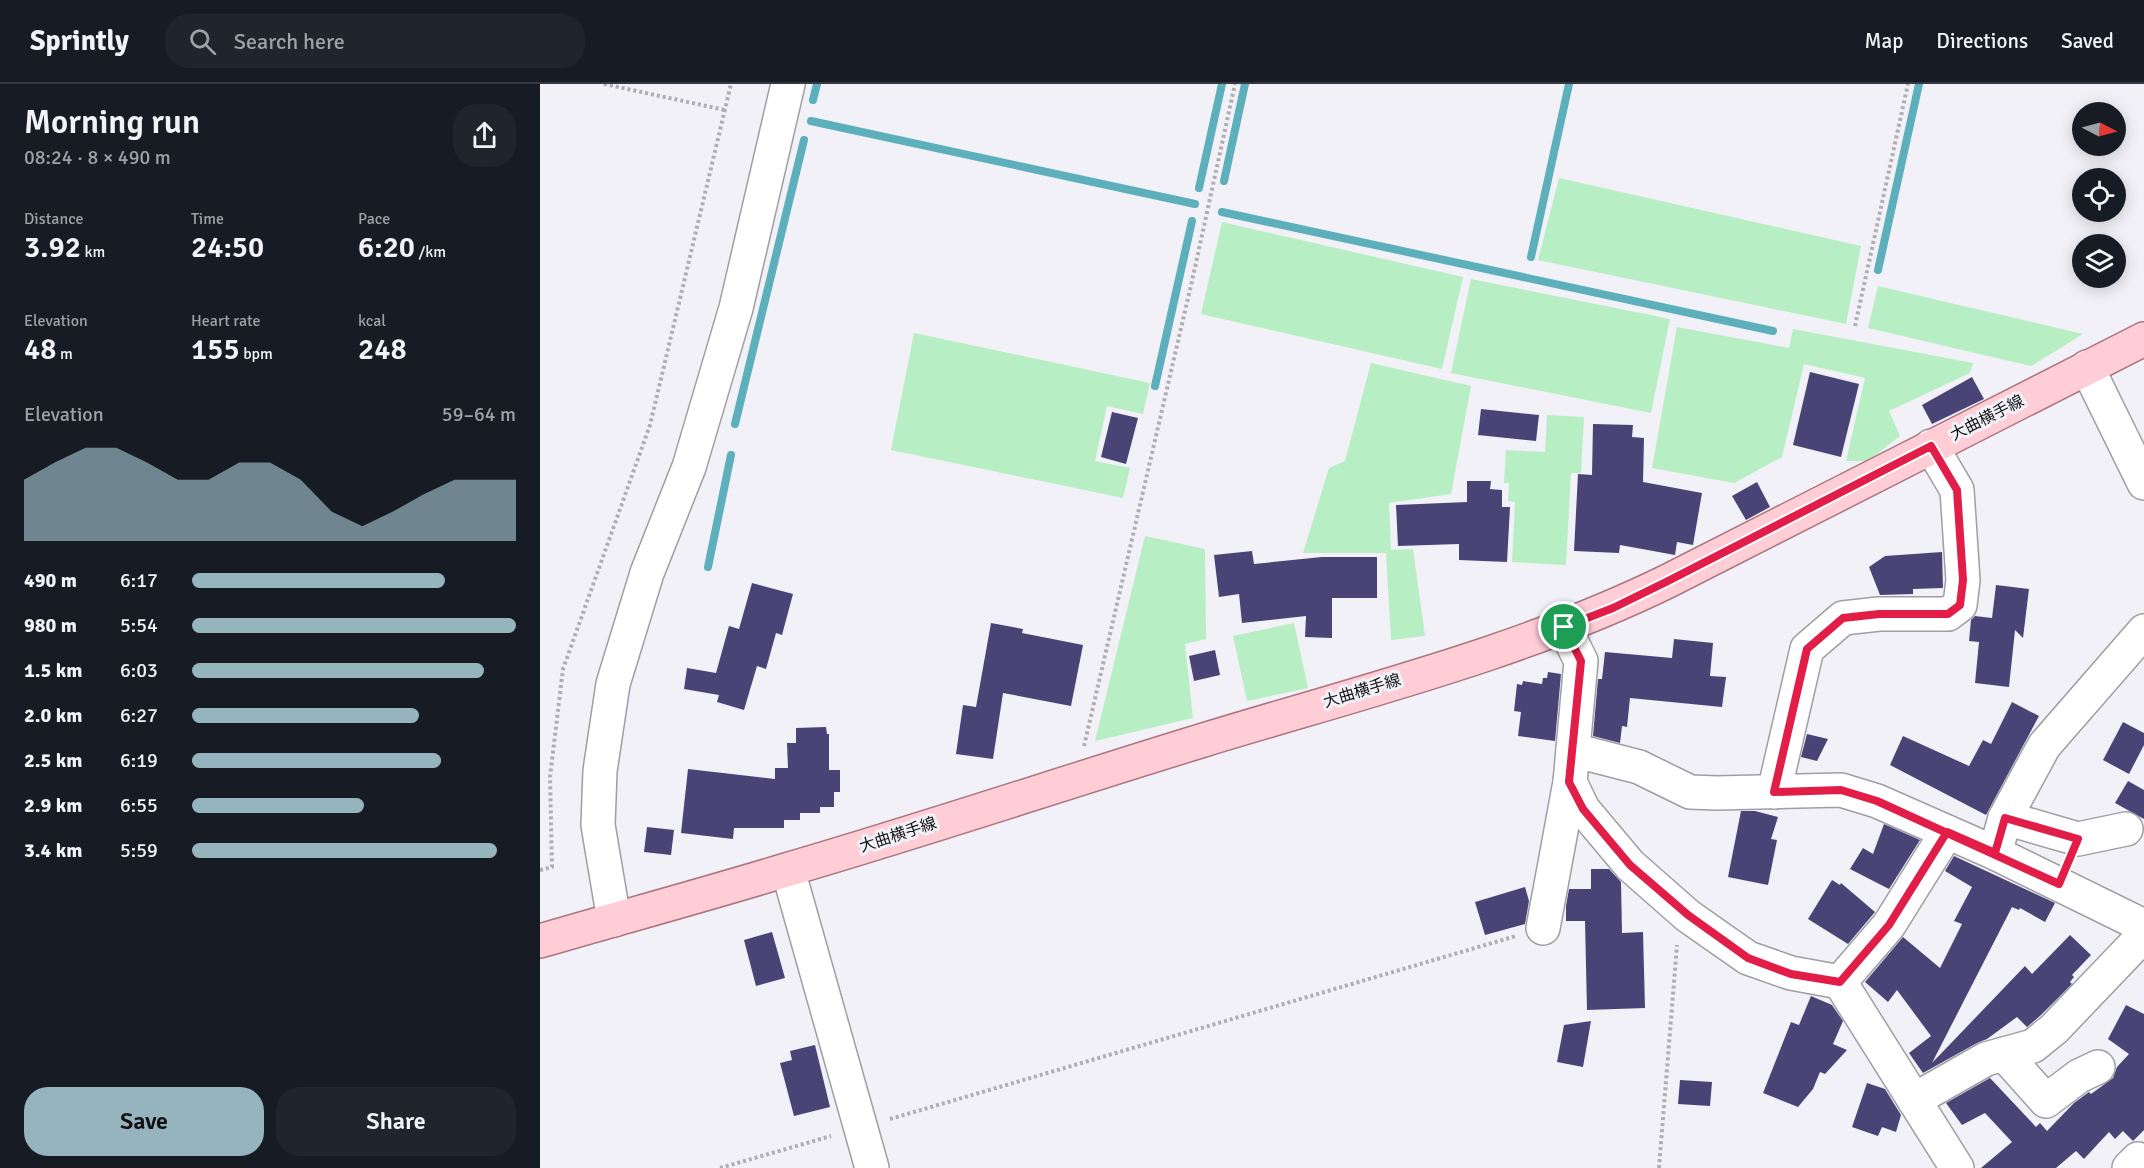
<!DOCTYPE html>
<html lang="en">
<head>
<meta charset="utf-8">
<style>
  :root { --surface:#171b24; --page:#20242c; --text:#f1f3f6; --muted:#9ea1a6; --line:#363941; --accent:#95b4be }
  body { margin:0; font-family:Signika,"Noto Sans JP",sans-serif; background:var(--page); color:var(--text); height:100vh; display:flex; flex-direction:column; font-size:22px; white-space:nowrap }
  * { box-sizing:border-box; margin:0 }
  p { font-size:20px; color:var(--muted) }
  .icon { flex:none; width:33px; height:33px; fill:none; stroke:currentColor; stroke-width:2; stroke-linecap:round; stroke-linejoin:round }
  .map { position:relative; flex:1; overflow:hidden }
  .side { display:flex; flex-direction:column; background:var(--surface); width:540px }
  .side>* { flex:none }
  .needle { width:39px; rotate:96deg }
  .tools { position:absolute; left:1532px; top:18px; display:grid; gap:12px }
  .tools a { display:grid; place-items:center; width:54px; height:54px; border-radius:50%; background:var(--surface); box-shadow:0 3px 15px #0003; font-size:30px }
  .pin { position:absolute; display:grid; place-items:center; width:51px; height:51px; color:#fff; margin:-26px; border:3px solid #fff; border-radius:50%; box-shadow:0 2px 6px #0007 }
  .round { display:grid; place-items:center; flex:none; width:63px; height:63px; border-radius:24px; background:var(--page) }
  .summary { display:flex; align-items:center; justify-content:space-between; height:102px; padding:0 24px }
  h1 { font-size:33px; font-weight:600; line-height:45px }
  .metrics { display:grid; grid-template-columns:repeat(3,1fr); gap:9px; height:102px; padding:6px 24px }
  .metrics div { display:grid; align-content:center }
  .metrics b { font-size:30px; font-weight:600 }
  .metrics small { font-size:16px; font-weight:400 }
  .metrics p { font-size:16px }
  .chart { height:168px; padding:12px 24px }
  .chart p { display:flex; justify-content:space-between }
  .chart svg { width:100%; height:108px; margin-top:6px; fill:var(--accent); opacity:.7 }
  .primary-button { display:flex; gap:12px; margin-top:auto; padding:12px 24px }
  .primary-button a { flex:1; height:69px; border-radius:24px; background:var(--accent); color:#111; font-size:24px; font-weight:600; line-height:69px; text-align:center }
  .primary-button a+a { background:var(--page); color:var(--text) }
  ul { padding:0 24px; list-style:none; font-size:20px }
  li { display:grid; grid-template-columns:96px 72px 1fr; align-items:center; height:45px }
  li i { height:15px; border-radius:8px; background:var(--accent) }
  header { display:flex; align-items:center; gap:36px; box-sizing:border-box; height:84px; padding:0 30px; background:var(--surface); border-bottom:2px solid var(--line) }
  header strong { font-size:28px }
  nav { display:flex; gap:33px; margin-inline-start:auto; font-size:21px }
  .search { width:420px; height:54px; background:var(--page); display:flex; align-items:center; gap:15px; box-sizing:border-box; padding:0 21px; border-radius:24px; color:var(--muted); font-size:22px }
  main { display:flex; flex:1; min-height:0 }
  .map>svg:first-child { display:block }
</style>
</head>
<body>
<header>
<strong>Sprintly</strong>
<div class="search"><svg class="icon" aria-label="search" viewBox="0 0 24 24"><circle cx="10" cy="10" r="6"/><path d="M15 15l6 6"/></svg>Search here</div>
<nav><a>Map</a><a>Directions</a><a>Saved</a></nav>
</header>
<main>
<section class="side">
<div class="summary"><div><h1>Morning run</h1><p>08:24 · 8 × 490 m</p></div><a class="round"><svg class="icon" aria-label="share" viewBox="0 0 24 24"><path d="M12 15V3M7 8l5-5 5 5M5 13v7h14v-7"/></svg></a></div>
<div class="metrics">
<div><p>Distance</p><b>3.92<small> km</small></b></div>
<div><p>Time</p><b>24:50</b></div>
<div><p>Pace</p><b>6:20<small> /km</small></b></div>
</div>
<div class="metrics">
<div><p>Elevation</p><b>48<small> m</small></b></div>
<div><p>Heart rate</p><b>155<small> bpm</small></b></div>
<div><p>kcal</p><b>248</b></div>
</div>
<div class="chart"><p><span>Elevation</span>59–64 m</p>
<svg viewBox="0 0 160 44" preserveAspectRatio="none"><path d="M0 44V19L10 12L20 6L30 6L40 12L50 19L60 19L70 12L80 12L90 19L100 32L110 38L120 32L130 25L140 19L150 19L160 19V44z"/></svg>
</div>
<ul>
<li><b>490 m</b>6:17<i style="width:78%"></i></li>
<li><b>980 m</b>5:54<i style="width:100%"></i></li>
<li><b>1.5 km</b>6:03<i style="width:90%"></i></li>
<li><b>2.0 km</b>6:27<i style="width:70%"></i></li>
<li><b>2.5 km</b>6:19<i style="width:77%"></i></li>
<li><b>2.9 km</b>6:55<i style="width:53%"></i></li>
<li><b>3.4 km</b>5:59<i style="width:94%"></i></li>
</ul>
<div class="primary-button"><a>Save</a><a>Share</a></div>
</section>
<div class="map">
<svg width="1604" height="1084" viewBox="0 0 1604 1084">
  <rect width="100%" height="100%" fill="#f1f1f7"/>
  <g fill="#b8eec4">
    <path d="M1019 94 1321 162 1306 240 998 176Z"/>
    <path d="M682 138 923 193 902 285 661 230Z"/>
    <path d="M931 195 1130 235 1111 329 911 289Z"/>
    <path d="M1338 202 1543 250 1491 282 1328 244Z"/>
    <path d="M1137 243 1249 264 1253 245 1433 279 1430 289 1349 327 1360 352 1328 377H1306L1325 294 1264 280 1242 373 1194 399 1112 384Z"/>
    <path d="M374 249 610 299 603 330 567 322 555 377 590 384 583 414 351 366Z"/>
    <path d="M831 279 931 302 911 410 849 419 851 466 873 465 885 552 851 556 846 469H763L789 384 805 377Z"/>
    <path d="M1007 331 1044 333 1041 389H1031L1026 481 972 478 975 418 968 417 969 399H964L966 366 1005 368Z"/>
    <path d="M605 452 665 465 666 555 645 560 653 634 555 657Z"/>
    <path d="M754 539 768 604 707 617 693 552Z"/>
  </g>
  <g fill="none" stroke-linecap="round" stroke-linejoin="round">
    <g stroke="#5db0bb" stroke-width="8">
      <path d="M273 16 277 0"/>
      <path d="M271 37 655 120"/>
      <path d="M684 97 705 0"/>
      <path d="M659 104 682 0"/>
      <path d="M682 128 1233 247"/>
      <path d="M991 173 1029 0"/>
      <path d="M1338 186 1379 0"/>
      <path d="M615 302 652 137"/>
      <path d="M195 340 264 56"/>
      <path d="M168 483 191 371"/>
    </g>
  </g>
  <g fill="#4a4476">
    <path d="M1270 288 1319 300 1301 373 1253 361Z"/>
    <path d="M1432 293 1444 315 1392 340 1382 321Z"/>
    <path d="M941 325 999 331 996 357 938 351Z"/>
    <path d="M572 328 598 334 586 380 561 373Z"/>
    <path d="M1053 340 1093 341 1092 353 1104 354 1103 398 1162 409 1153 461 1137 458 1135 471 1080 461 1079 469 1034 467 1038 390 1052 391Z"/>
    <path d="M927 397H951L950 405 962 406V423H970L967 478 919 476V460L858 462 856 421 927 418Z"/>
    <path d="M1217 398 1230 423 1206 436 1192 412Z"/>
    <path d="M712 467 714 480 782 473H837V514H792V554L765 553 766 532 702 539 699 510 679 513 674 471Z"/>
    <path d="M1402 468 1403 504 1373 505V510L1340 511 1329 483 1345 472Z"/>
    <path d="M212 499 253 510 242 551 236 549 226 585 217 582 204 626 177 618 179 611 144 605 147 584 176 589 189 542 199 545Z"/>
    <path d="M1456 501 1489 505 1483 554 1475 546 1469 603 1435 599 1439 558 1429 557 1431 536 1435 532 1452 534Z"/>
    <path d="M451 539 483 545 482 549 543 561 531 622 463 609 453 675 416 670 423 621 436 623Z"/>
    <path d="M1134 555 1173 559 1170 592 1186 593 1182 623 1090 614 1087 643 1082 642 1080 659 1053 652 1058 595H1062L1065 568 1132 574Z"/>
    <path d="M675 566 680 591 654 597 649 572Z"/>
    <path d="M1008 588 1021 590 1015 657 978 652 981 628 974 627 977 600 982 601 983 597 1002 600 1003 594H1007Z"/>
    <path d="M1472 618 1499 632 1446 731 1350 681 1363 652 1429 682 1443 656 1451 660Z"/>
    <path d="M1583 638 1604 649V661L1589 690 1563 676Z"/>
    <path d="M286 643 287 650H289V686H300V708H294V723H280V729H260V736H244V744H194L193 755 141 749 148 685 235 695V684H248L247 659H256V644Z"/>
    <path d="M1267 650 1288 655 1277 677 1261 673Z"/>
    <path d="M1588 697 1604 706V735L1575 719Z"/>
    <path d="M1201 727H1215L1238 733 1231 755 1237 756 1228 801 1188 793Z"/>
    <path d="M1344 740 1380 756 1349 805 1310 785 1323 764 1333 770Z"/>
    <path d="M107 743 134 746 131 771 104 768Z"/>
    <path d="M1414 772 1515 819 1505 838 1480 824 1479 826 1472 823 1392 979 1485 882 1492 890 1530 851 1551 871 1532 891 1534 893 1530 898 1532 900 1501 931 1487 943 1477 933 1447 955 1437 959 1383 989 1369 969 1391 952 1357 906 1348 918 1325 898 1363 853 1400 884 1422 840 1414 837 1432 803 1405 787Z"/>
    <path d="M1051 785H1069L1081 798 1082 849 1103 848 1105 924 1047 926 1045 837H1026V822L1029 805H1051Z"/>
    <path d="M1292 796 1300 801 1301 799 1335 828 1308 860 1268 835Z"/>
    <path d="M985 803 989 817 985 840 945 851 935 818Z"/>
    <path d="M232 848 245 894 216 902 204 856Z"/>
    <path d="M1271 912 1292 921 1303 937 1293 960 1307 966 1285 990 1280 988 1273 1005 1258 1023 1223 1009 1251 938 1259 941Z"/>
    <path d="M1586 921 1604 930V1046L1593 1057 1583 1047 1575 1055 1569 1048 1544 1075 1536 1067 1516 1084H1441L1472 1058 1445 1029 1422 1041 1406 1019 1450 994 1496 1043 1500 1039 1507 1047 1534 1019 1549 1008 1551 1010 1573 994 1577 983 1589 970 1568 955Z"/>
    <path d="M1051 937 1043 983 1017 978 1024 941Z"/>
    <path d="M275 961 290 1023 254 1032 240 979 252 976 250 967Z"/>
    <path d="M1140 996 1172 998 1170 1022 1138 1020Z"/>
    <path d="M1327 999 1345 1005 1361 1031 1356 1048 1342 1043 1338 1052 1312 1043Z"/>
  </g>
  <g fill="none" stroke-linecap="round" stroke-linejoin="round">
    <defs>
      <g id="minor">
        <path d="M1547 283 1604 399"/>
        <path d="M1024 543 1041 577 1030 698 1043 725 1090 781 1148 832 1208 874 1251 889 1300 898 1417 1084"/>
        <path d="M1033 666 1099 683 1150 708 1177 709 1301 706 1337 717 1455 769 1604 842"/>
        <path d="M1234 708 1267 565 1303 534 1339 530H1408L1420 521 1423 496 1417 406 1391 362"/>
        <path d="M1465 734 1538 755 1586 745"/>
        <path d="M1455 769 1465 734 1504 662 1604 547"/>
        <path d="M248 786 332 1084"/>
        <path d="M74 836 58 741 60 687 73 600 107 489 149 383 196 224 248 0"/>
        <path d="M1003 844 1030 698"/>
        <path d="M1300 898 1349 841 1407 748"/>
        <path d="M1464 970 1506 1017 1539 992 1558 983"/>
        <path d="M1374 1016 1446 975 1493 962 1514 945 1604 851"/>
        <path d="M1589 1084 1598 1075"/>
      </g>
      <path id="major" d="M0 857C82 833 164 811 246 786 387 745 526 698 667 655 821 608 983 568 1128 497L1604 255"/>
    </defs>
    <use href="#minor" stroke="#9e9ea4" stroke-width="36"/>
    <use href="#major" stroke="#ab7680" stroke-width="36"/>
    <g stroke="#aeaeb3" stroke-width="4" stroke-dasharray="3 3" stroke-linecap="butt">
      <path d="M64 0 185 26"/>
      <path d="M1315 242 1368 0"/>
      <path d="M544 662 652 197 695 0"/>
      <path d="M0 786 12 783 10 693 23 585 110 341 191 0"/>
      <path d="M350 1035 976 852"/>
      <path d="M180 1084 291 1052"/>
      <path d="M1119 1084 1137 861"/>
    </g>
    <use href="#minor" stroke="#fff" stroke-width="33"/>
    <use href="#major" stroke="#fecdd5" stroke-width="33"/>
  </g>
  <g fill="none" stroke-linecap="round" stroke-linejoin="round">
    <defs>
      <path id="route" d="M1024 543 1041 577 1029 698 1043 725 1090 781 1148 831 1208 874 1251 890 1300 898 1349 841 1407 748 1455 769 1465 734 1538 755 1519 800 1337 717 1301 706 1234 708 1267 565 1303 534 1339 530H1408L1420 521 1423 496 1417 406 1391 362 1128 497 1073 524 1024 543"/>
    </defs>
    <use href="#route" stroke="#fff" stroke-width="12"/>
    <use href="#route" stroke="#e11d48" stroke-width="8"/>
  </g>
  <g text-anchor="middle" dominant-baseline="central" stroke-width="6" stroke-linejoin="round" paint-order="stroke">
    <g font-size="16" fill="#131315" stroke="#f1f1f7">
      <text transform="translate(1447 334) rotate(-27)">大曲横手線</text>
      <text transform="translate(822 607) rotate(-17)">大曲横手線</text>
      <text transform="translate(358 751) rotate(-18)">大曲横手線</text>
    </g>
  </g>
</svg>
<div class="tools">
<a><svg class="needle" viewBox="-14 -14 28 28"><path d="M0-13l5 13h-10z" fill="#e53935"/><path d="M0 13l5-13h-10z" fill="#9ea1a6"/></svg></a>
<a><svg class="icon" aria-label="locate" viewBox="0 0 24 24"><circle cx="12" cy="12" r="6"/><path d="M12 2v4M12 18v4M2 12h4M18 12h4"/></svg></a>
<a><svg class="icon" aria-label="layers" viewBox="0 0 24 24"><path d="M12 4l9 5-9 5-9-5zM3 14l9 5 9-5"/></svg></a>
</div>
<div class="pin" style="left:1024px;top:543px;background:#1e9e55"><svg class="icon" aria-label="arrive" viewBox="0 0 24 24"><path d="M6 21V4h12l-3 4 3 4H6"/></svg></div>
</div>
</main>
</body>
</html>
